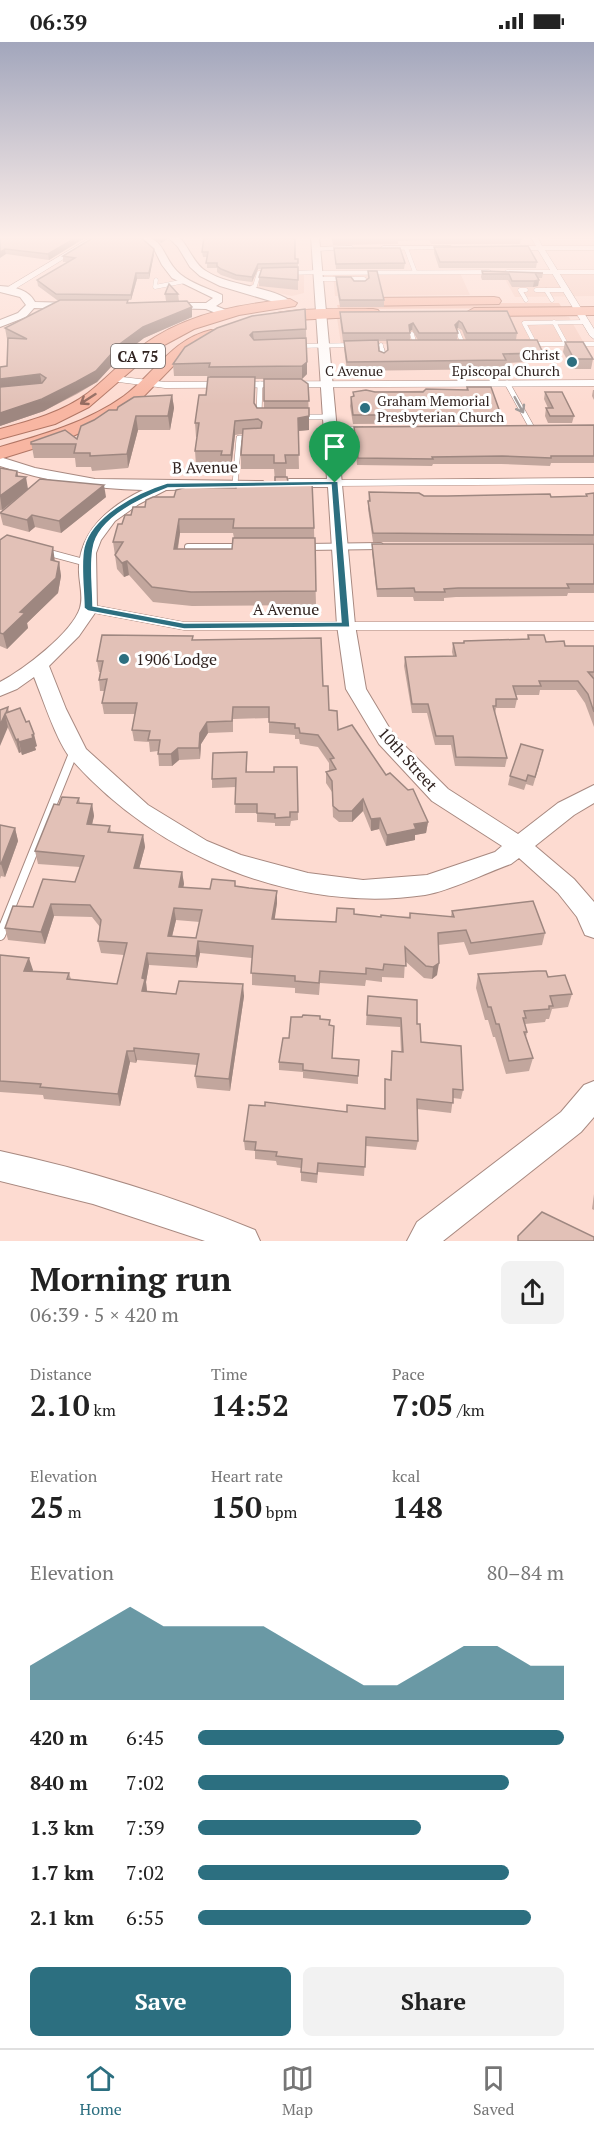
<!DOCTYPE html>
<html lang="en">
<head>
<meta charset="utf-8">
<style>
  :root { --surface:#fff; --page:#f2f2f2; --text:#222; --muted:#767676; --line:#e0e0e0; --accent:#2c6f80 }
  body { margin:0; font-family:"PT Serif",serif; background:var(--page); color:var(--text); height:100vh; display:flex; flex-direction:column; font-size:22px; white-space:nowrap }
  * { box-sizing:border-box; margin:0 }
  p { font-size:20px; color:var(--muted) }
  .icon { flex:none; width:33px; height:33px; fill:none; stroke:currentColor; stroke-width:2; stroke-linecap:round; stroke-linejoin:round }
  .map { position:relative; height:1199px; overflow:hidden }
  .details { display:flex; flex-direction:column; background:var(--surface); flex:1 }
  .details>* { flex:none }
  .pin { position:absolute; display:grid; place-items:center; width:51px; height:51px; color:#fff; margin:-62px -26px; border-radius:50% 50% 50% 0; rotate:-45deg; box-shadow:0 0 6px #0007 }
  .pin .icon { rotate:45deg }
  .round { display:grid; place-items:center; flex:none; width:63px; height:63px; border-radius:9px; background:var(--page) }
  .headline { display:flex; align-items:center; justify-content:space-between; height:102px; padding:0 30px }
  h1 { font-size:33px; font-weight:600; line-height:45px }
  .stats { display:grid; grid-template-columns:repeat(3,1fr); gap:9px; height:102px; padding:6px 30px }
  .stats div { display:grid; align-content:center }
  .stats b { font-size:30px; font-weight:600 }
  .stats small { font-size:16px; font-weight:400 }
  .stats p { font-size:16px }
  .chart { height:168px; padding:12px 30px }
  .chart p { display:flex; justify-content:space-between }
  .chart svg { width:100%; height:108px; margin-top:6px; fill:var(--accent); opacity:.7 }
  .button { display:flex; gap:12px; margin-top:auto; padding:12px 30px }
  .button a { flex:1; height:69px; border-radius:9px; background:var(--accent); color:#fff; font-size:24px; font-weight:600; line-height:69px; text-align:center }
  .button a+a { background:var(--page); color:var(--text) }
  ul { padding:0 30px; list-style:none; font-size:20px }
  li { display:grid; grid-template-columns:96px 72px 1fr; align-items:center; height:45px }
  li i { height:15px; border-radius:8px; background:var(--accent) }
  .status { display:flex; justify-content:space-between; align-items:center; height:42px; padding:0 30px; background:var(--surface); direction:ltr }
  .status svg { height:16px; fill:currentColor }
  .menu { display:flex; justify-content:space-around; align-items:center; height:84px; border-top:2px solid var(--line); background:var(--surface); font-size:16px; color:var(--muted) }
  .menu a { display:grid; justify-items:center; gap:3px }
  .menu .on { color:var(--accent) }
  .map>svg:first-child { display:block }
</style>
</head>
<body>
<div class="status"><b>06:39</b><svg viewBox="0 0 49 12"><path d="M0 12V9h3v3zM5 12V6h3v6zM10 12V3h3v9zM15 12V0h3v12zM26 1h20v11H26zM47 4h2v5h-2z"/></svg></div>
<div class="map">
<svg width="594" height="1199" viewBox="0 0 594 1199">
  <rect width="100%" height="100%" fill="#fddbd1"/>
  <g fill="#f6ccbf">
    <path d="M253 228H304V251L292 254 250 245Z"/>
    <path d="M460 231 470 253 335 254 333 232Z"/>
    <path d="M594 231V254L515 255 502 232Z"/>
    <path d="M565 274 569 275 584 301 341 302 337 276Z"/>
  </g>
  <path fill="#f4bdac" d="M410 261H559L562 266 338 267 337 263Z"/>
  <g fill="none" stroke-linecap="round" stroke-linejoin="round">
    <defs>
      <g id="service-far4">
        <path d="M406 206 415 230"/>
        <path d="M507 230H594"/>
        <path d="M291 231 318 230"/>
        <path d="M318 231 489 230"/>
        <path d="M319 237H354"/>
        <path d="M354 237H364L365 241H355Z"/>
        <path d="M156 238 155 245 185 239"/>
        <path d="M248 248 255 244 259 231H268"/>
        <path d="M526 248H520L526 258"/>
        <path d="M536 248H566"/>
        <path d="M546 248 552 258"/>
        <path d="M554 280 566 302"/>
        <path d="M458 290 463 302"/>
        <path d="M412 292 415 303"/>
        <path d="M531 302H594"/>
        <path d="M535 302 524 281 585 280"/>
        <path d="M381 303 382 309"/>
        <path d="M300 304 351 303"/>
      </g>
      <g id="service-far3">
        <path d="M382 308 383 315"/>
        <path d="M507 341 532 386"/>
        <path d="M259 373 260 342"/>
        <path d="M300 375H330"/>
        <path d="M331 387H361"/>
        <path d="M235 442 239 396H249"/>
      </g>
      <g id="service-far2">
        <path d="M188 505H239"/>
        <path d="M307 505 380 504"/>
        <path d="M46 510 87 521"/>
      </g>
      <path id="service-far1" d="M2 888 74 709"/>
      <path id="service" d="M0 893 3 886"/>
      <g id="minor">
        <path d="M93 194H101L10 250 3 248Z"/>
        <path d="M530 194H537L542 204H594V208H545L594 287V297L590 294 538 208H512L509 206 512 204H536Z"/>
        <path d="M352 204 354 207 316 209 313 207 316 205Z"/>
        <path d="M451 204 453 207 383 208 380 206 383 204Z"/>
        <path d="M114 334 165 340 594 338V344L165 346 111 339V335Z"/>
        <path d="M594 436V442L335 444 330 441 335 438Z"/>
        <path d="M88 562 184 580H594V588H184L83 569 82 566Z"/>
      </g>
      <g id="tertiary">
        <path d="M137 194C167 194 161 216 180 232 192 242 208 246 222 253V260L216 264 231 270V274H223L206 267 163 266V262L167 261H206L213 256 172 236 162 223 154 207Z"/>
        <path d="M167 194 180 196C190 207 194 222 206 229 230 245 274 244 293 261L284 263 220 244 200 234 190 225 178 205Z"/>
        <path d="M311 194H319L355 583 366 647 393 692 448 747 518 792 558 761 594 743V761L574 773 535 804 574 837 594 860V896L585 893 577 875 558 851 519 816 511 822C486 831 450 849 425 853 296 872 158 815 72 718 57 701 43 657 34 635L17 647 0 654V640C23 628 72 591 80 566 84 553 78 538 79 525 81 487 112 463 143 448 94 447 47 440 0 424V415L35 426 95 437 263 439 265 442 258 446 166 448 139 462 115 479 101 498 96 511 97 568 79 594 49 624 66 667 86 707 148 763 207 799 241 813 308 831 363 838 427 833 495 810 502 804 432 759 379 702 346 647 337 583 328 445H289L282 441 289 437H327Z"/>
        <path d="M0 244C14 245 28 247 35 260L74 261 79 264 74 267 34 266 26 275 0 285V278L18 271 26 263 20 255 0 250Z"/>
        <path d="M594 1039V1075L581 1090 443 1199H407L417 1180 561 1070 584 1043Z"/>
        <path d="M0 1109C88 1128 172 1154 255 1188L260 1199H205L93 1162 0 1139Z"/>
      </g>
      <g id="trunk">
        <path d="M494 255 499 256 501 259 499 262 354 264 347 260 354 256Z"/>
        <path d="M290 257 297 261 295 264 239 273 194 287 155 308 89 365 55 382 0 397V387C30 379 63 370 88 351 111 333 130 310 155 295 196 270 243 262 290 257Z"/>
        <path d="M594 265V273L474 274 467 270 474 266Z"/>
        <path d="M373 267 378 268 380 271 378 274 273 279 266 275C276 265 355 267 373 267Z"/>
        <path d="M211 288 216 289 218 292 216 295 181 316 144 354 117 373 71 395 0 417V405C42 393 88 380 124 354 154 332 172 297 211 288Z"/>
      </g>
    </defs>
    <use href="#service-far4" stroke="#a88980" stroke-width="4.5"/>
    <use href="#service-far3" stroke="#a88980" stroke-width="6"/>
    <use href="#service-far2" stroke="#a88980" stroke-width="8"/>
    <use href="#service-far1" stroke="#a88980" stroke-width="10"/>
    <use href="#service" stroke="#a88980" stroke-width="12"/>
    <use href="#minor" stroke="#a88980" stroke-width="1"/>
    <use href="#tertiary" stroke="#a88980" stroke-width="2"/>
    <use href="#trunk" stroke="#b17665" stroke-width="2"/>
    <use href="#service-far4" stroke="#fff" stroke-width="4"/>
    <use href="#service-far3" stroke="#fff" stroke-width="5"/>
    <use href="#service-far2" stroke="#fff" stroke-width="6"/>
    <use href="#service-far1" stroke="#fff" stroke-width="8"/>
    <use href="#service" stroke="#fff" stroke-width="10"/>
    <use href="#minor" fill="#fff" fill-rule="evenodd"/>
    <use href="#tertiary" fill="#fff" fill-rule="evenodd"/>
    <use href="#trunk" fill="#f8b6a2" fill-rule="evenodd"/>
  </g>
  <g fill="#c2a69d" fill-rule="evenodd">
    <path d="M0 194H88L49 218 6 212Z"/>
    <path d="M150 194H167V197L161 201Z"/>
    <path d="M331 194H518L521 197 520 202H431L429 198 398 199V202L333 203Z"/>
    <path d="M550 194H594V197H552Z"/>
    <path d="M434 205 537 220 536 226H439L434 211Z"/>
    <path d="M334 206 405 221 404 227H336Z"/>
    <path d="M202 210 298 217V248L259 244V235L262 227H258L252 240 236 238 221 233 217 230V226H207V215H203Z"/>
    <path d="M154 212 149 237H137L131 258H57L38 244 37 238 68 220H63V214Z"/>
    <path d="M368 229 384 258V265H340L336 241V235L354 239H365L368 237Z"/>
    <path d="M482 229 543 231 542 236H538L539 238 538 244 533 245H512L508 238H482L481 235Z"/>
    <path d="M165 252H178L179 259H166Z"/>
    <path d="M128 261 192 275 144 296 122 313 97 340 77 352 44 369 0 384 7 324V297L5 286Z"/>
    <path d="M507 269 517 291 516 298 543 311 542 319 506 321 505 327 347 329 344 307V299H343L340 278V270ZM458 286 462 288 466 298H457L458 291 456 287ZM412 288 418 298H410V289ZM378 299H387V309L384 311 379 309Z"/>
    <path d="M217 286 306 287 307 332 302 337H301L308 342 309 388 298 389 299 427H286V435L288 440 314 486 316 563 192 564 153 560 129 533 124 535 117 527 113 500 122 482 131 473 145 465 174 455 275 440 274 427H241V413L242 392 235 393 231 427H222V423H196L195 409 197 395H196L195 381 206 353 210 334H174L173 322ZM255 337H264V366H257L254 363ZM180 491H233L234 496 232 507H178Z"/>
    <path d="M565 300 593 317 591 327H572L563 310Z"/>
    <path d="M467 345 501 373 500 381 353 382 350 364 351 355H353V350L466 348Z"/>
    <path d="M593 348H594V358L592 354Z"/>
    <path d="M545 350 574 374 572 381H548L545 374 546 366H548L544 357Z"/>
    <path d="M172 353 174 366 170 388H138L128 426 92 429 91 425H76L75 416H34L31 400 77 397 94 378 117 368Z"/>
    <path d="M594 383V421H551L550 424 501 422H433L432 424 357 423 354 392V385Z"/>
    <path d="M0 426 17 429 18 434 28 447 106 455 61 491 35 485 29 490 3 483 0 471 24 451 2 468H0Z"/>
    <path d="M369 450 424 454 551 455 586 454V452L594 451V501L373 500 368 467Z"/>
    <path d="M0 498 59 520 61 534 58 551 27 581 28 586 7 607 0 604Z"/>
    <path d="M372 502H594V551H568L567 554 456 555 444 556V559H414L413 555H377L372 510Z"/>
    <path d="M528 593 546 600 565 604H594V685L585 661 576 648H540L539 653H516L517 657 515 666H496L495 672 507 716 505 725 455 724 451 703H435L427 671H412L404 624 405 615 453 614 452 610 453 601H463L464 599 527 597Z"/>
    <path d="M193 598 323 644 329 668 338 688 386 733 428 780 426 791 415 793V798L386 804 379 787 371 789 363 769 352 780H339L333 775 332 750 326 741V730L329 729V721L318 705 300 702 299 697H295V693L269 691V676L233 677V690L208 691 201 702 200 717 179 718 172 724H159L158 709 150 710 149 700 134 699 132 688 135 672H104L102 661 105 649H100L99 638 100 630H99L97 619Z"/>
    <path d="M8 665 9 670 37 704 35 705 36 708 22 713 21 710 19 711 0 668Z"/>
    <path d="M541 717 533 744 526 742 524 748 508 743 510 734Z"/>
    <path d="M247 719V730H274L297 725 298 778 291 779 290 784H275V781L257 780V771H235L236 745 212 746V737Z"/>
    <path d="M79 756 80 761 92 762 94 774 92 783 110 784 111 790 143 793 145 805 139 827 182 830 184 842 183 846 210 847 236 844 249 846 277 849V861L274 877 336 880 354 872 381 875 451 874 452 869 545 891 542 903 469 913 464 900 438 903 437 933 432 937 424 936 405 919 404 936 382 935V940L366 938 365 944 320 941 319 953 295 951V946L252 943V916L200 911 197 926 149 923 146 940 147 950 176 952 244 954 230 1049 197 1046 195 1034 197 1023 137 1018 136 1021 130 1020 120 1064 44 1057 43 1053 0 1050V913L33 928 32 929 69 931 71 937 117 942 124 913 101 911 98 899 100 885 92 875 54 874 45 902 8 898 5 886 33 865 75 840 80 825 38 822 35 809 59 763ZM176 878 200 880 196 896 172 895Z"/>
    <path d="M0 783 15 786 18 799 5 835 1 834 0 837Z"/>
    <path d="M478 932 548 935 572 952 568 965 552 967 549 977H546L545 980 525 982 527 990 526 995 533 1016 529 1029 506 1032 495 995H493L488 978H485L476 946Z"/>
    <path d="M368 954 417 982 421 1000 463 1048 461 1057 453 1056 451 1071 417 1067 418 1099 416 1108 366 1104 364 1134 318 1130 317 1141 301 1139V1126L277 1123 276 1119 255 1117V1109L245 1108 244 1099 346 1070 384 1067 385 1037 390 1038 392 1009 401 1010 400 985 366 983Z"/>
    <path d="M320 977 330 983 332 1016 358 1034V1042L303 1036V1030L279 1028V1020L289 996Z"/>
    <path d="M594 1152V1168L592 1167Z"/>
  </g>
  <g fill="#9e8780">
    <path d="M79 194H88L49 218 48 212Z"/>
    <path d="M162 194H167V197L161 201 160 196Z"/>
    <path d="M5 207 6 212 0 216V210Z"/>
    <path d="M154 207V212L149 237V231Z"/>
    <path d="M258 222V227L252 240V235Z"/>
    <path d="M136 231 137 237 131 258V253Z"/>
    <path d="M539 238 538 244 533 245 534 239Z"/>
    <path d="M192 265V275L144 296 122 313 97 340 44 369 0 384V371L121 301 143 285Z"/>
    <path d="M459 279 458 286 454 290 455 283Z"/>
    <path d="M413 281 412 288 408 290 409 283Z"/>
    <path d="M253 290 254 302 250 293Z"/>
    <path d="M307 320V332L302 337V324Z"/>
    <path d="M40 332 42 343 0 348V337Z"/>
    <path d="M172 353 174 366 170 388 168 374Z"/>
    <path d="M136 374 138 388 128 426 127 412Z"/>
    <path d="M309 374V388L298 389V376Z"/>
    <path d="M235 379V393L231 427V413Z"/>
    <path d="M17 429 19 440 26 435 28 447 2 468 0 454 16 434Z"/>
    <path d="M104 443 106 455 61 491 59 479Z"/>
    <path d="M32 473 35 485 29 490 27 478Z"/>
    <path d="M179 477 180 491 175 521 174 507Z"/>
    <path d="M53 505 55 520 51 518Z"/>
    <path d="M127 519 129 533 124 535 122 521Z"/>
    <path d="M59 520 61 534 58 551 27 581 28 586 7 607 3 592Z"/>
    <path d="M5 672 8 685 0 704V683Z"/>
    <path d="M207 680 208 691 201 702 200 717 199 706 200 691Z"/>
    <path d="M34 692 37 704 35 705 36 708 22 713 19 700Z"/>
    <path d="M18 697 21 710 19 711 16 698Z"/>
    <path d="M178 706 179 718 172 724 171 712Z"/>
    <path d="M363 757V769L352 780V769Z"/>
    <path d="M92 762 94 774 89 794 87 782Z"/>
    <path d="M380 776 379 787 371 789V777Z"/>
    <path d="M428 780 426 791 415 793V798L386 804 387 793 414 782Z"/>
    <path d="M15 786 18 799 5 835 1 822Z"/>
    <path d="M143 793 145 805 136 838 134 826Z"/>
    <path d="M182 830 184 842 180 858 179 845Z"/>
    <path d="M277 849V861L273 889 272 877Z"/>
    <path d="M51 862 54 874 45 902 41 890Z"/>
    <path d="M174 866 176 878 169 906 168 894Z"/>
    <path d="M198 899 200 911 197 926 196 914Z"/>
    <path d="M147 911 149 923 146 940 147 949 144 961 142 949V936Z"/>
    <path d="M29 916 33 928 28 941 24 929Z"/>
    <path d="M439 921 437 933 432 937 433 925Z"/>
    <path d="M243 942 244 954 230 1049 229 1037Z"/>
    <path d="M134 1006 137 1018 136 1021 134 1009Z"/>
    <path d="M127 1009 130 1020 120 1064 118 1052Z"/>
  </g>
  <g fill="#e2c1b7" stroke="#9e8780" stroke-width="1.5" fill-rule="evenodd">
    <path d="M0 194H79L48 212 5 207 0 210Z"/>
    <path d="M96 194H139L154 207 149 231H136L131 253 56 252 37 238 75 216 63 214Z"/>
    <path d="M204 194H295V217H298V221L258 222 252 235 236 233 221 227 217 224V221H206L208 210H202Z"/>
    <path d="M332 194H397L398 197 333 198Z"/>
    <path d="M430 194H518L521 197H431Z"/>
    <path d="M528 204 537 220H440L434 205Z"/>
    <path d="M334 206H400L405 221 336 222Z"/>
    <path d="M298 225V238L259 235 262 226Z"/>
    <path d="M368 229H377L384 258H340L336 235H351L354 239H365L369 236Z"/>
    <path d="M482 229 543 231H535L539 238 534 239H512L509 232H483Z"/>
    <path d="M169 242 178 252H165Z"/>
    <path d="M60 258H128L127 261 187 259 192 265 143 285 121 301 96 329 76 340 42 357 0 371V345L42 341 46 336 40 332 0 337V325L7 324 8 296 27 297 5 286Z"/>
    <path d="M305 267 306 287 253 290 250 293 254 298 306 296 307 320 302 324 209 325 210 321 173 322 185 305 217 286 252 274Z"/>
    <path d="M507 269 517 291H467L462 281 459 279 455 283 458 291H419L413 281 409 283 410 291H343L340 270Z"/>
    <path d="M378 298 379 309 384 311 388 308 387 298H537L543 311 503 312 506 318 347 320 344 299Z"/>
    <path d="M565 300H583L593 317H574Z"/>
    <path d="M208 335H255L254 361 257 366H309V374L298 376 299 413H285L286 421H274V413H241L243 387 261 386 262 380 258 377 235 379 231 413H221L222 409H195L199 381H195L199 353H206Z"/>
    <path d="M264 337H301L308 342 309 359H264Z"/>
    <path d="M467 345H491L501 373H353L351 355 354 354 353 350 366 348 375 350H423L426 347 468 348Z"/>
    <path d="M545 350H562L574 374H550L546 366H553Z"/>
    <path d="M172 353 168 374H136L127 412 90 414V411H74L76 402H31V400L65 388 77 397 81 384 94 378 109 368H117L118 365 134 355Z"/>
    <path d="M594 383V414H551V416L502 414 432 415 433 417 358 416 354 385Z"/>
    <path d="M0 426 17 429 16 434 26 435 0 454Z"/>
    <path d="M275 435H287L288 440H312L314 486H233L234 477H179L174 507H232L233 496H315L316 549 191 550 152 545 127 519 122 521 115 513 123 500H113L118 482H122L125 473H131L133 465H145L146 458 153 455H174L176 448 186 445 236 446V441L275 440Z"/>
    <path d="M40 437 104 443 59 479 32 473 27 478 0 471Z"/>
    <path d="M369 450 419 451 424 454H447L550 452 551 455 587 454 586 452 594 451V493L373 491 368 459H370Z"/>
    <path d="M7 493 53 505 51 518 59 520 56 536 20 570 25 571 3 592 0 591V498Z"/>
    <path d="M372 502H594V542H567L569 546H458L444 547 445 550H415L414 546 377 547Z"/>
    <path d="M102 593 193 594 192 598 321 596 323 644H328L329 668 337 669 338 688 352 683 386 733 390 731 408 748 413 747 428 780 414 782 416 787 387 793 380 776 371 777 363 757 352 769H339L333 764 332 739 326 730 336 727 330 717 334 716 318 693 300 691 299 686H295V682L269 680V665H233L232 679 207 680 200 691 199 706H178L171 712H158L160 698H148L150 689 132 688 137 661H102L107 637 99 638 103 619H97Z"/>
    <path d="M528 593H544L546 600 564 599 565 604H594V630H588L594 637V670L588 652 578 639H539L541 644H513L517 657H496V664H493L507 716 456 715 453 694H436L428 662H412L405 615 456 614 453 601H464V599L529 597Z"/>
    <path d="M8 665 6 671 20 666 26 680 29 679 34 692 32 693 33 696 19 700 18 697 16 698 5 672 0 683V668Z"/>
    <path d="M521 702 543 708 535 735 528 733 526 739 510 734Z"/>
    <path d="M247 710 246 730H274V725H297L298 770H290V775L275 776V772L257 771V762H235L236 736 212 737 213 711Z"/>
    <path d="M62 755 79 756 77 761 92 762 87 782 110 784 108 790 143 793 134 826 182 830 179 845 210 847 212 837 235 839V844L249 846 277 849 272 877 336 880 337 866 354 867V872L381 875V873L410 876V871L454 875 452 869 533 859 545 891 471 901 466 888 438 891 439 921 433 925 426 924 405 905 406 924 384 922 383 928 366 926V932L320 929 319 941 295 939V934L251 931 253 904 198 899 196 914 147 911 142 936 145 937 142 949 176 952 179 939 243 942 229 1037 195 1034 199 1012 134 1006V1009H127L118 1052 40 1045 41 1042 0 1039V913L29 916 24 929 69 931 67 937 117 942 127 901 98 899 101 878 90 863 51 862 41 890 5 886 13 864 33 865 43 837 75 840 84 814 35 809 54 762 59 763ZM174 866 202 868 196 896 168 894Z"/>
    <path d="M0 783 15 786 1 822H0Z"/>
    <path d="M538 929H546L548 935 565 933 572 952 550 954 553 964H549V967L524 969 526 976H523L527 990H524L533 1016 509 1019 499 982H496L491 965H488L478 932Z"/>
    <path d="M368 954 417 958V982H420L421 1000 461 1004 463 1048 453 1047V1061L417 1057 418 1099 366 1095 365 1125 318 1121 317 1132 301 1130 302 1117 276 1114 277 1110 255 1108 256 1100 244 1099 249 1063 265 1064V1060L347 1070V1063L385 1067V1037L391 1038 392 1009 403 1010 401 976 367 973Z"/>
    <path d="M303 973 320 974V977L330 978 329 983 334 984 332 1016 359 1018 358 1034 303 1028V1022L279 1020 283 996H289L291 975H302Z"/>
    <path d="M542 1170 594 1195V1199H518V1194Z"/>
  </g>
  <defs><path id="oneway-shaft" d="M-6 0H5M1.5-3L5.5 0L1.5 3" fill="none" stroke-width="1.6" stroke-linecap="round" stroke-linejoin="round" transform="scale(1.5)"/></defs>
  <use stroke="#946c61" href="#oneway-shaft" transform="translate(88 357) rotate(147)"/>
  <use stroke="#a29c9b" href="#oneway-shaft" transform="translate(519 363) rotate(61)"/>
  <linearGradient id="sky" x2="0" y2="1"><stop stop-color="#a2a6bc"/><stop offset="0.54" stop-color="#feefea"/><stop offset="1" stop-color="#feefea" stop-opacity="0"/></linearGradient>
  <rect width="594" height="362" fill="url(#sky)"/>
  <path fill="#2c6f80" stroke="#fff" stroke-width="1.5" fill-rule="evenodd" d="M338 439 350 585 184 587 88 569 84 566C84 549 80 521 84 505 92 473 138 450 167 441ZM331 443 341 580 184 581 93 564C93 546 90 525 93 507 97 476 142 456 168 446Z"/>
  <g fill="#2c6f80" stroke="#fff" stroke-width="2">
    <circle cx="572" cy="320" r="6"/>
    <circle cx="365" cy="366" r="6"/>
    <circle cx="124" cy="617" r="6"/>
  </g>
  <g text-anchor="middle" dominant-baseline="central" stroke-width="6" stroke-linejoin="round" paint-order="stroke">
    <g font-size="14" fill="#302320" stroke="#fff" text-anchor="end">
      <text x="560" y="312">Christ<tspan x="560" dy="16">Episcopal Church</tspan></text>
      <text x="377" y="358" text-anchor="start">Graham Memorial<tspan x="377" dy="16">Presbyterian Church</tspan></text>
    </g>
    <g font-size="14" fill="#302320" stroke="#fff">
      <text x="354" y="328">C Avenue</text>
    </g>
    <rect fill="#fff" stroke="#6e6563" stroke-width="1.5" x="111" y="302" width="54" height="24" rx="4.5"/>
    <g font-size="15" font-weight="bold" fill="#302320">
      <text x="138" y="314">CA 75</text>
    </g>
    <g font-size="16" fill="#302320" stroke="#fff">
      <text transform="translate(205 425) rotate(-1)">B Avenue</text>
      <text x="286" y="567">A Avenue</text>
      <text transform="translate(408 717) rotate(48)">10th Street</text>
    </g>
    <g font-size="16" fill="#302320" stroke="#fff" text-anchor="start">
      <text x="136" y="617">1906 Lodge</text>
    </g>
  </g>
</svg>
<div class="pin" style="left:335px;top:441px;background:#1e9e55"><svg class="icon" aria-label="arrive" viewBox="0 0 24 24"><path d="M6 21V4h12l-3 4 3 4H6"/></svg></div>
</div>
<section class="details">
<div class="headline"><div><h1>Morning run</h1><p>06:39 · 5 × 420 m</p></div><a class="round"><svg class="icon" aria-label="share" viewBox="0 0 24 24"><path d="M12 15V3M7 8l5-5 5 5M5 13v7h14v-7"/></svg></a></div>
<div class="stats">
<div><p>Distance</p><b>2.10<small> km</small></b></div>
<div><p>Time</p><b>14:52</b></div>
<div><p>Pace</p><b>7:05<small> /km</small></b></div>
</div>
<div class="stats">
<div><p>Elevation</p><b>25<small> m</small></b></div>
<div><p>Heart rate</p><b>150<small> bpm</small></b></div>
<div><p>kcal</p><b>148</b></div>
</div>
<div class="chart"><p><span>Elevation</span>80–84 m</p>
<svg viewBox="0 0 160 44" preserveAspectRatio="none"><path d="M0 44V30L10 22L20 14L30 6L40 14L50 14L60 14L70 14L80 22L90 30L100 38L110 38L120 30L130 22L140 22L150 30L160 30V44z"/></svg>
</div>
<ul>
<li><b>420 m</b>6:45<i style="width:100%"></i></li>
<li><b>840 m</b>7:02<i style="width:85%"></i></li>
<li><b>1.3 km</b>7:39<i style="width:61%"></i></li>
<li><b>1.7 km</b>7:02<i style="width:85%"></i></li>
<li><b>2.1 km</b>6:55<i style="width:91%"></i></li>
</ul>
<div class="button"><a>Save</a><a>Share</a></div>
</section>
<nav class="menu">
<a class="on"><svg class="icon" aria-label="home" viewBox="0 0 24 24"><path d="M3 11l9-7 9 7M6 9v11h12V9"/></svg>Home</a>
<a><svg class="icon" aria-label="map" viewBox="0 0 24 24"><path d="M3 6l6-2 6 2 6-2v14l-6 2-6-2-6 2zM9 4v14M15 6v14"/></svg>Map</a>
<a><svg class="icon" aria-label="saved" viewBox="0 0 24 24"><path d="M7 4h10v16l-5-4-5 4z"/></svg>Saved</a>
</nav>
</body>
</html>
